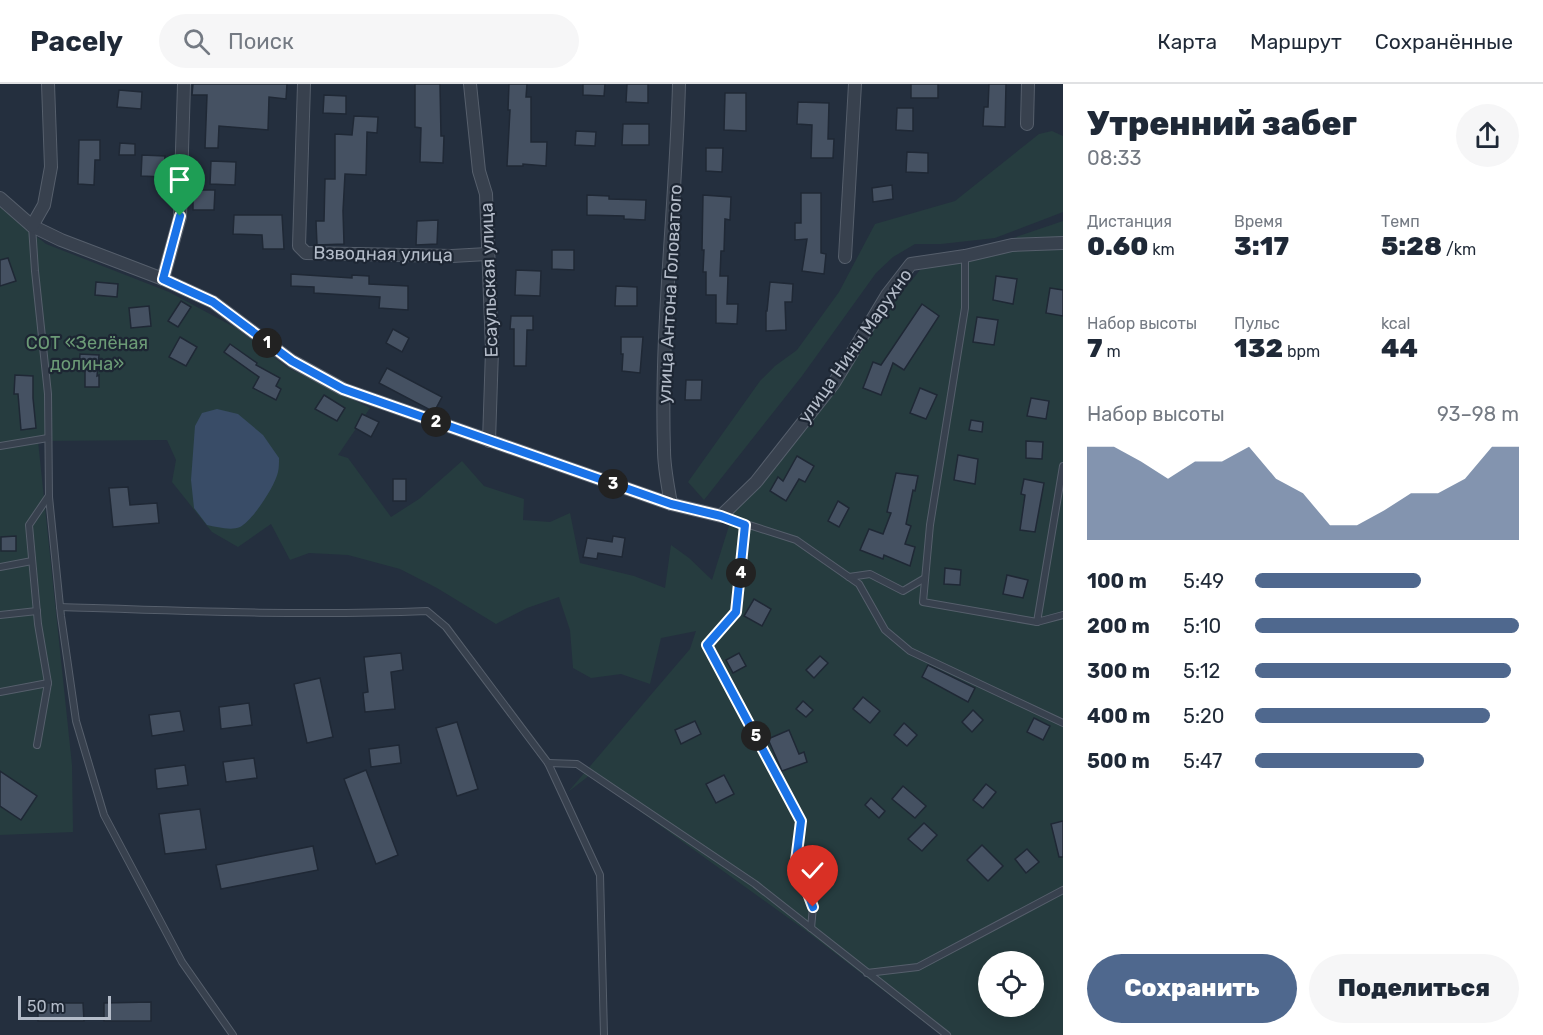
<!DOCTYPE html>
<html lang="ru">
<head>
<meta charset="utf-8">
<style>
  :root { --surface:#fff; --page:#f6f6f7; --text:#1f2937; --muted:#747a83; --line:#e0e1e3; --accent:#4f688e }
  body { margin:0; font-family:Rubik,sans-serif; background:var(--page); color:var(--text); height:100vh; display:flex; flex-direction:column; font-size:22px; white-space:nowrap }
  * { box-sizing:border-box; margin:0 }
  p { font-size:20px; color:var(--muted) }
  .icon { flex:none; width:33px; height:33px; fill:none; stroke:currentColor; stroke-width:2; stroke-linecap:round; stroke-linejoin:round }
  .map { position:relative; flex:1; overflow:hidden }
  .sheet { display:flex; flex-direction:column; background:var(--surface); width:480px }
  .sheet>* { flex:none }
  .fabs { position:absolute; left:978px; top:867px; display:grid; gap:12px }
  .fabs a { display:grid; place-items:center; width:66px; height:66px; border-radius:50%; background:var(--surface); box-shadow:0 3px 15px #0003; font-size:30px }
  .scale { position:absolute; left:18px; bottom:15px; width:93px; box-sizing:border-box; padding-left:6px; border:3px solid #b4bcc9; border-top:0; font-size:16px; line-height:21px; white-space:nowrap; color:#b4bcc9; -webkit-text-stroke:4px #1d2633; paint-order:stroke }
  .pin { position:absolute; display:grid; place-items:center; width:51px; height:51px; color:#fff; margin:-62px -26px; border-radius:50% 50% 50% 0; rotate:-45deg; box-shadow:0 0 6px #0007 }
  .pin .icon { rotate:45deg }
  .km { position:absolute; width:30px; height:30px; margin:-15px; border-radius:50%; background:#222; color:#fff; font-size:16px; line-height:30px; text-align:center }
  .round { display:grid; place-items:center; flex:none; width:63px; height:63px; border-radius:32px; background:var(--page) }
  .headline { display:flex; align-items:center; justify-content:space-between; height:102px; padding:0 24px }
  h1 { font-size:33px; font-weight:800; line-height:45px }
  .figures { display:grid; grid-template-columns:repeat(3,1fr); gap:9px; height:102px; padding:6px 24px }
  .figures div { display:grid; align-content:center }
  .figures b { font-size:26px; font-weight:800 }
  .figures small { font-size:16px; font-weight:400 }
  .figures p { font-size:16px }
  .chart { height:168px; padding:12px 24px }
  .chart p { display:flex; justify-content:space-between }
  .chart svg { width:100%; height:108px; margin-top:6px; fill:var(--accent); opacity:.7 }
  .action { display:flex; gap:12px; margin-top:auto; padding:12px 24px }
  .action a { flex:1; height:69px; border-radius:36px; background:var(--accent); color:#fff; font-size:24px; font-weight:800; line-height:69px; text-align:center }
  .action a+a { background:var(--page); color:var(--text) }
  ul { padding:0 24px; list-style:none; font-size:20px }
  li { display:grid; grid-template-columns:96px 72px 1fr; align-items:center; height:45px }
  li i { height:15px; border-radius:8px; background:var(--accent) }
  header { display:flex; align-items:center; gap:36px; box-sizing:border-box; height:84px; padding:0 30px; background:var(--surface); border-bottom:2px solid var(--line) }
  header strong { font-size:28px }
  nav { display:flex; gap:33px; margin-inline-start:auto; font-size:21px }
  .search { width:420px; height:54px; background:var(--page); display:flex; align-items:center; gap:15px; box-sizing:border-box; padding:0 21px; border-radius:33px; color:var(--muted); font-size:22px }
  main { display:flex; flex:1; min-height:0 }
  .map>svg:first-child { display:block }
</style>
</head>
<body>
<header>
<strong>Pacely</strong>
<div class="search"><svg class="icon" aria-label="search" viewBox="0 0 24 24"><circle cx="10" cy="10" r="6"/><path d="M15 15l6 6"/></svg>Поиск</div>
<nav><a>Карта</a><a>Маршрут</a><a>Сохранённые</a></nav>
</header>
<main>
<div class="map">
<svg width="1063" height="951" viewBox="0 0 1063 951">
  <rect width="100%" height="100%" fill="#242f3e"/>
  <g fill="#263c3f" fill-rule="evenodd">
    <path d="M1052 47 1063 52V128L995 154 941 160H915L893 173 876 189 802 292 704 416 688 398 760 297 775 282 797 266 839 208 875 140 955 117 1039 50Z"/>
    <path d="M0 123 46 160 169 208 236 244 288 284 370 324 338 371 348 374 391 433 419 415 462 377 484 402 524 415 523 436 550 438 570 429 580 479 634 492 665 504 671 461 689 474 712 496 738 413 920 186 1063 137V951H941L805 846 590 691 568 708 690 565 696 547 661 554 650 600 621 590 591 594 573 584 570 546 559 513 527 524 496 540 437 504 400 485 348 471 309 469 290 476 271 440 238 463 212 448 172 398 176 376 167 356 38 357 72 681 73 748 0 751ZM988 878H1034V922H988Z"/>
  </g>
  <path fill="#394c67" d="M217 325 238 330 263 351 279 374C279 378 279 384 278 388 275 402 253 436 240 443 231 447 217 443 207 441L194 424 191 396 195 342 202 329Z"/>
  <g fill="#455162" stroke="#1f2835" stroke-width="1.5">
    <path d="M193 0H287L286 15 269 13 268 46 219 42 218 64H205L207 11H192Z"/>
    <path d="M415 0H440L441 52H444L443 79 420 78 421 44 415 43Z"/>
    <path d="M509 0H527L526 13H531V58H547L546 82 523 80V82H507L510 26H508Z"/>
    <path d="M583 0H605L604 12 583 11Z"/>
    <path d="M627 0H648V19L626 18Z"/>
    <rect x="911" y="0" width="27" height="14"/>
    <path d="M989 0H1006L1005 43 983 42 984 23H988Z"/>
    <path d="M119 6 142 8 141 25 117 23Z"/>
    <path d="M725 9H746V47L724 46Z"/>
    <path d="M324 11 346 12V30L323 29Z"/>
    <path d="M798 18 829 19 828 55H834L833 74H811L812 41 797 40Z"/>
    <path d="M897 24H913V47L896 46Z"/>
    <path d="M354 32 378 33 377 49 367 48 366 91 345 90 343 127 344 160 317 161 316 137H324L325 95H335V50L352 51Z"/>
    <path d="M623 40H649V61H622Z"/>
    <path d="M576 47 596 48 595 62 575 61Z"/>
    <path d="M79 56H100V76H95L94 101 78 100Z"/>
    <path d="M120 59 135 60V71H119Z"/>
    <path d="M706 64H723L722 88 706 87Z"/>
    <path d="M907 68 928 69V89L906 88Z"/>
    <path d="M142 71 165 72 164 93 141 92Z"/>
    <path d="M211 77 236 78 235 101 210 100Z"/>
    <path d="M892 101 893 115 873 118 872 104Z"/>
    <path d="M193 106H215L214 126H193Z"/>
    <path d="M801 109H821V169L826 170 824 190 802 187 807 155 795 156V139H801Z"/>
    <path d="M587 111 609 112V115L646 116 645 136 624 135V132L587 131Z"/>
    <path d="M703 111 731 113 730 136 725 135 724 167H721L720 192H728L727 220H738L737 240 716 239V211H706V188H703L704 166H702Z"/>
    <path d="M234 131H282L284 165H263L262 151 233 150Z"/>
    <path d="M438 136 437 160 416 161 417 137Z"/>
    <path d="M552 166H574V186L552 185Z"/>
    <path d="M8 174 16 197 0 202V176Z"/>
    <path d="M516 186 541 187 540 212 515 211Z"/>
    <path d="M291 190 352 194V191L369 192V200L408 202V226L379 224 380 213 314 209V203L291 202Z"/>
    <path d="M996 192 1017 195 1013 220 993 216Z"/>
    <path d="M96 198 118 200 117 213 95 211Z"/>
    <path d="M770 198 793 200 792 218H785L786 246 766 247V227H767Z"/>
    <path d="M616 202 637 203V222H615Z"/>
    <path d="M1050 204 1063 206V232L1046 229Z"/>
    <path d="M181 217 191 223 178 243 168 237Z"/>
    <path d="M922 220 939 232 904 286 893 279 881 311 863 304 873 278 881 281Z"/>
    <path d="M149 222 151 242 131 244 129 224Z"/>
    <path d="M511 232H533V246H527L526 282H514V245H510Z"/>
    <path d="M977 233 998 236 994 261 973 258Z"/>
    <path d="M393 245 409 254 402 268 386 259Z"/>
    <path d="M180 253 197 263 186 282 169 273Z"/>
    <path d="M621 253H643L640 289 622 287 623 270H621Z"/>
    <path d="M230 260 257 279 256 281 280 294 276 302 281 305 276 316 253 304 259 293 224 268Z"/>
    <path d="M80 270 99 271 97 292 99 291V303H85V285H79Z"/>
    <path d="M387 284 442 313 434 328 379 299Z"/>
    <path d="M15 291 33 292V314L36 344 21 346 18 310H14Z"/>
    <path d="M686 296H702L701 316H685Z"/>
    <path d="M920 304 937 311 926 335 910 329Z"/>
    <path d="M324 311 345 324 337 337 315 325Z"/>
    <path d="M1031 314 1049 317 1046 335 1027 332Z"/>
    <path d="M362 330 379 338 371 353 355 344Z"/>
    <path d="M971 336 983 338 982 348 969 346Z"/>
    <path d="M1026 357 1043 358 1042 375 1026 374Z"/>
    <path d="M958 371 978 375 975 400 954 396Z"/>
    <path d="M797 372 814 382 805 398 799 395 786 417 770 407 778 393 783 397Z"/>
    <path d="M896 389 918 392 915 407 913 406 906 440 911 442 905 460 915 463 910 482 884 471 883 475 860 466 869 445 883 450 891 429 887 428Z"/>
    <rect x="393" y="395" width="13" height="22"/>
    <path d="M1024 395 1044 399 1035 448 1020 446 1025 411 1021 410Z"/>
    <path d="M128 403 130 421 157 419 159 439 113 443 109 404Z"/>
    <path d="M838 417 849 424 839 443 828 437Z"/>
    <path d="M16 452V467H1V453Z"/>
    <path d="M613 452 625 454 622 473 598 469 597 475 583 473 587 454 612 458Z"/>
    <path d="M945 484 961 486 960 501 944 500Z"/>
    <path d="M1007 491 1028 496 1023 514 1003 510Z"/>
    <path d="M754 515 771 525 762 542 744 532Z"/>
    <path d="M401 569 403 586 391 588 395 625 365 628 363 609 368 608 364 573Z"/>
    <path d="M739 569 746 582 733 589 726 576Z"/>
    <path d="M820 572 828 579 814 594 806 586Z"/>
    <path d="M928 581 975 604 968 618 922 593Z"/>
    <path d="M320 594 333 653 307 659 294 600Z"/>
    <path d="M863 613 880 627 870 639 853 625Z"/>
    <path d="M803 617 813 626 806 633 796 625Z"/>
    <path d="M249 619 252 641 221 645 219 623Z"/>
    <path d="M973 626 983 636 972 648 962 638Z"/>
    <path d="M180 627 184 647 152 652 149 631Z"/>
    <path d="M1034 634 1050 642 1043 656 1027 648Z"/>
    <path d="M695 637 701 650 681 660 675 646Z"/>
    <path d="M457 638 478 705 457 712 436 644Z"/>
    <path d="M904 639 917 651 907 662 894 651Z"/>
    <path d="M789 646 799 670 804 668 807 678 782 687 768 655Z"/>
    <path d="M399 661 401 679 371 683 369 665Z"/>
    <path d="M254 674 257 694 226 698 223 678Z"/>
    <path d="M185 681 188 701 157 705 155 685Z"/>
    <path d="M366 686 398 771 376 780 344 695Z"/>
    <path d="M0 687 37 712 21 736 0 722Z"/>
    <path d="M724 691 734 710 716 719 706 700Z"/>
    <path d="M986 700 996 708 983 724 973 716Z"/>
    <path d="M903 702 926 722 915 734 892 715Z"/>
    <path d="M871 714 885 727 879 734 865 721Z"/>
    <path d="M200 725 206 765 165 770 159 730Z"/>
    <path d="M1063 737V773H1059L1051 740Z"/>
    <path d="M924 739 937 751 922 767 908 755Z"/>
    <path d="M982 761 1003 782 988 797 967 776Z"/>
    <path d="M313 762 318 786 221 805 216 781Z"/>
    <path d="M1027 765 1039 778 1026 789 1015 775Z"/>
    <path d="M151 918V937H104V919Z"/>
    <path d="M38 919H83L84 937H38Z"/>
  </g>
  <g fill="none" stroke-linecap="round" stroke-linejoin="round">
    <defs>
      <g id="lane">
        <path d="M32 142 35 187 48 310 49 413 61 532 76 637 104 731 182 878 233 951"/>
        <path d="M965 173V224L930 441 923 518 1037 538"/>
        <path d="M0 362 48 354"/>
        <path d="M1063 382 1037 538 1063 531"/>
        <path d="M721 432 796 456 859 500 885 546 910 567 1063 639"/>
        <path d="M745 441 736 528 707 561 801 737 796 777 813 823 811 844"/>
        <path d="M0 483 32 477"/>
        <path d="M849 493 870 490 903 507 925 494"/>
        <path d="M60 523C182 527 304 532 427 527L446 543 548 679 600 791 604 951"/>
        <path d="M0 531 37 527"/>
        <path d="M0 608 48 599"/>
        <path d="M37 661 48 599 38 540 29 441 48 413"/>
        <path d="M548 679 577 680 755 800 947 951"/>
        <path d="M867 889 918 883 1063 806"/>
      </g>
      <g id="street">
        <path d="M304 0 299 162 306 169 452 172 487 170"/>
        <path d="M470 0 479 87 486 110 492 266 489 357"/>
        <path d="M1027 40 1028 0"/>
        <path d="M0 114 32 142 61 156 163 195 213 218 292 277 343 305 671 420 721 432 756 398 834 299 887 211 911 180 965 172 1012 161 1063 159"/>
        <path d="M32 142 44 121 51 83 48 0"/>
        <path d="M845 173 855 0"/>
        <path d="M163 195 180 133 184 0"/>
        <path d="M671 420C668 402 664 384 664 366 660 244 676 122 679 0"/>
      </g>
    </defs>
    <use href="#lane" stroke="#565f6c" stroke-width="8"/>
    <use href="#street" stroke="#565f6c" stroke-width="14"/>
    <use href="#lane" stroke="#38414e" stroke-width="6"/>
    <use href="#street" stroke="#38414e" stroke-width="12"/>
  </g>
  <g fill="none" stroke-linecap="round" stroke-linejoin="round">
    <defs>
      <path id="route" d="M180 132 163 195 213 218 292 277 343 305 671 420 721 432 745 441 736 528 707 561 801 737 796 777 813 823"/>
    </defs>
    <use href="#route" stroke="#fff" stroke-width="12"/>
    <use href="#route" stroke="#1a73e8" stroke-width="8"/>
  </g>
  <g text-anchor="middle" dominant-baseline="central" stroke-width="4.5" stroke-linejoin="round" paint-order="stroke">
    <g font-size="18" fill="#b4bcc9" stroke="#1d2633">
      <text transform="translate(383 170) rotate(1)">Взводная улица</text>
      <text transform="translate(489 196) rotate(-92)">Есаульская улица</text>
      <text transform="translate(670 210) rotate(-87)">улица Антона Головатого</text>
      <text transform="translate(855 262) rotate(-55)">улица Нины Марухно</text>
    </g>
    <g font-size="18" fill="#6b9a76" stroke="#1d2633">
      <text x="87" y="259">СОТ «Зелёная<tspan x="87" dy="21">долина»</tspan></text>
    </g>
  </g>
</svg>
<div class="fabs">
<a><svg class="icon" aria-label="locate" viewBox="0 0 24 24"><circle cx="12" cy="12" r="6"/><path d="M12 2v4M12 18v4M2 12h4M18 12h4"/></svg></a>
</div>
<div class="scale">50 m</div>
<div class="pin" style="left:180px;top:132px;background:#1e9e55"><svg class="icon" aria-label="arrive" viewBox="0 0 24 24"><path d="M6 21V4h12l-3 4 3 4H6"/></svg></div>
<div class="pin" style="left:813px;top:823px;background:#d93025"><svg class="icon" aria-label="check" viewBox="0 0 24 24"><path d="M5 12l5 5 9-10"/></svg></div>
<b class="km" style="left:267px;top:259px">1</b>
<b class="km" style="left:436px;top:338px">2</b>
<b class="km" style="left:613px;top:400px">3</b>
<b class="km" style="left:741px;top:489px">4</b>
<b class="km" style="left:756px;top:652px">5</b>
</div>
<section class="sheet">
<div class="headline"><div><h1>Утренний забег</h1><p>08:33</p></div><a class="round"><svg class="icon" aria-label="share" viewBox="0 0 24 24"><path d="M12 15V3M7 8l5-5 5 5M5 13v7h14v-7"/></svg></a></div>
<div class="figures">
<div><p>Дистанция</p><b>0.60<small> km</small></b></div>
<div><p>Время</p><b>3:17</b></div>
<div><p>Темп</p><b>5:28<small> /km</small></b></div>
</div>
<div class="figures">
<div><p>Набор высоты</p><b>7<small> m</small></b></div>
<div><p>Пульс</p><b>132<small> bpm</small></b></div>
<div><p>kcal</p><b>44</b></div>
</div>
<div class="chart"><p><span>Набор высоты</span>93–98 m</p>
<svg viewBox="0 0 160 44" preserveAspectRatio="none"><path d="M0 44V6L10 6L20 12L30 19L40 12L50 12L60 6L70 19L80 25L90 38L100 38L110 32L120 25L130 25L140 19L150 6L160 6V44z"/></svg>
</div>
<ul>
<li><b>100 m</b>5:49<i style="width:63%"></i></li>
<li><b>200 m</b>5:10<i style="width:100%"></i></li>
<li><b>300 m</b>5:12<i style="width:97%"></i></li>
<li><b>400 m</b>5:20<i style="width:89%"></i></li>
<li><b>500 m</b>5:47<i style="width:64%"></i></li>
</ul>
<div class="action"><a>Сохранить</a><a>Поделиться</a></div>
</section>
</main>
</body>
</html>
